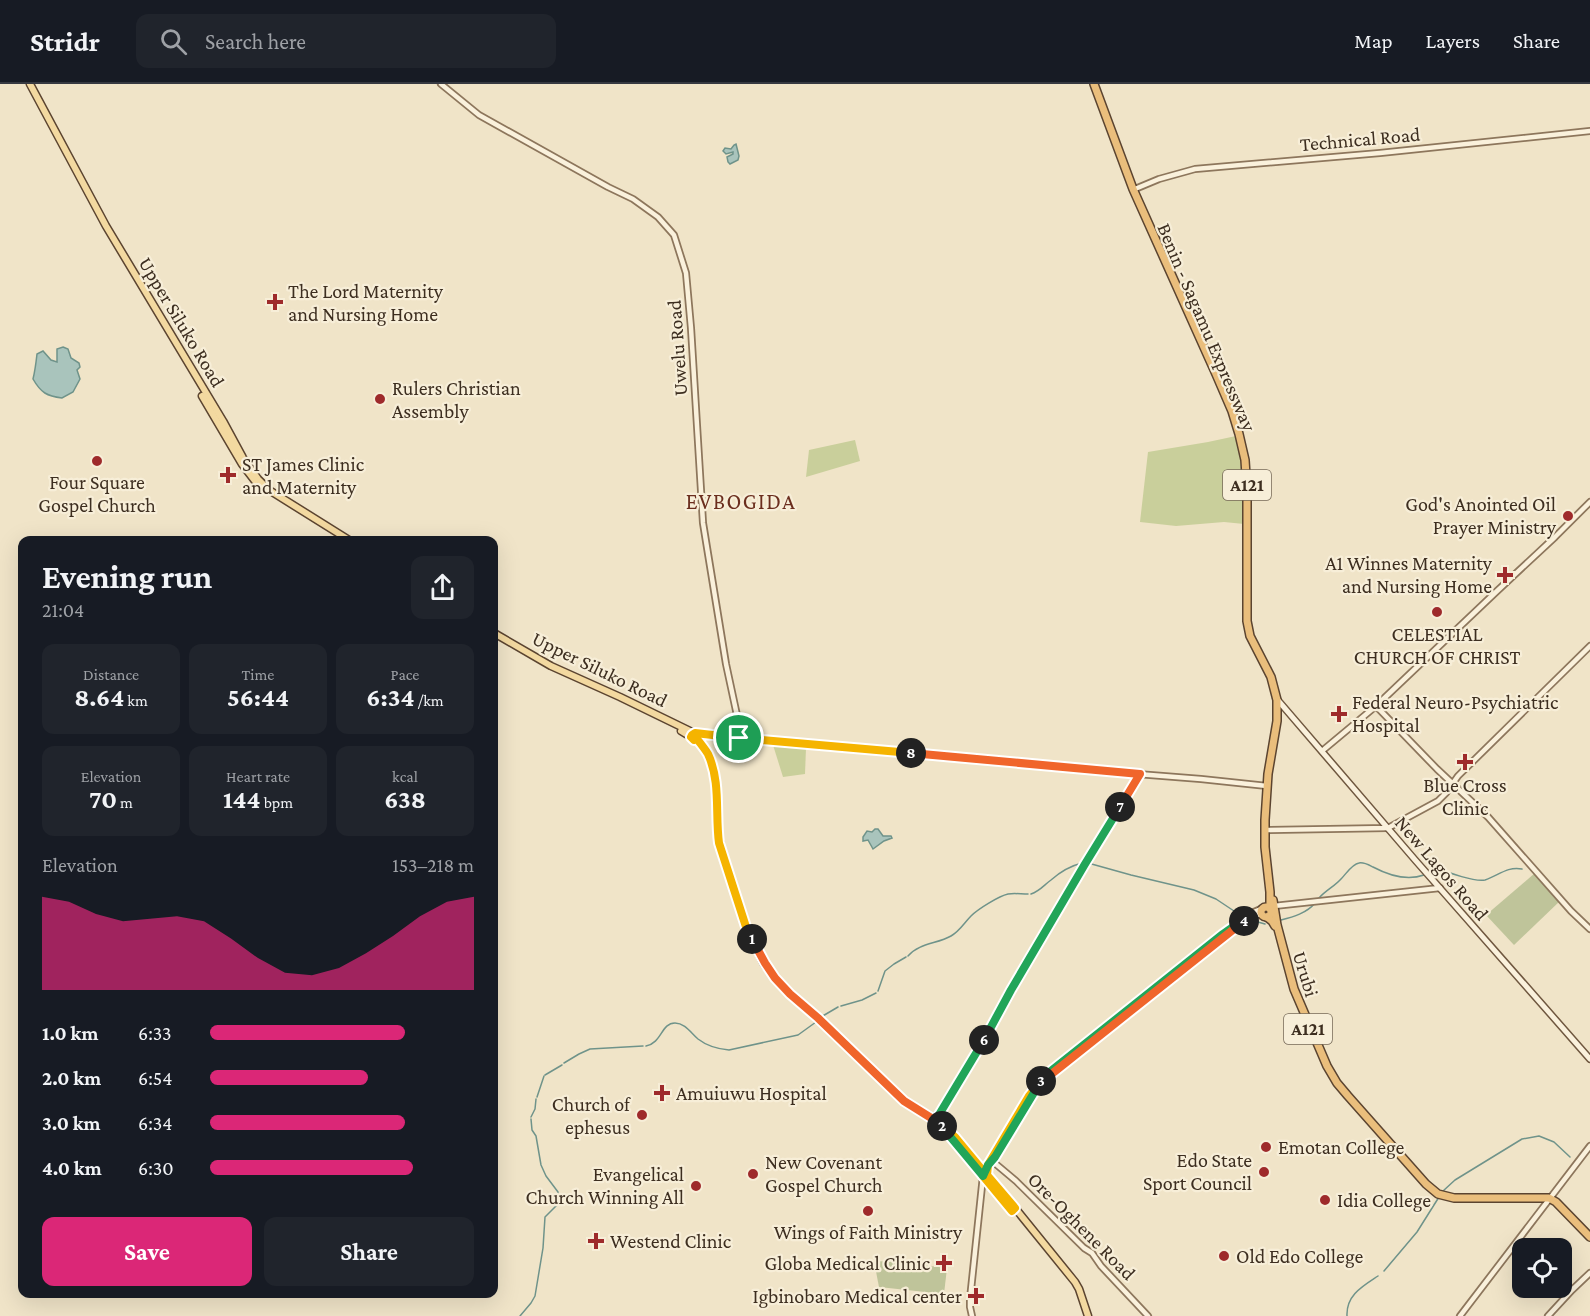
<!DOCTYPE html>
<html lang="en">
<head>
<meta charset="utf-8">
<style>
  :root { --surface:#171b24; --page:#20242c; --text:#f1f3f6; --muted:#9ea1a6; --line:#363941; --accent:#db2777 }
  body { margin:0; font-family:"Crimson Pro",serif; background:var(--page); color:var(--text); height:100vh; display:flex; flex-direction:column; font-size:22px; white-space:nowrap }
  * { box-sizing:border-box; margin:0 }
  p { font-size:20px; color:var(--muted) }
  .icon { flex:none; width:33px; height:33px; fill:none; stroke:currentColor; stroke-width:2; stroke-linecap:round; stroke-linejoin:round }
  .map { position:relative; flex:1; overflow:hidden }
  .drawer { position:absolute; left:18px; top:452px; width:480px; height:762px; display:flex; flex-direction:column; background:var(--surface); border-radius:12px; box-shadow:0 6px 24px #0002 }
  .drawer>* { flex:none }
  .buttons { position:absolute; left:1512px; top:1154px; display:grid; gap:12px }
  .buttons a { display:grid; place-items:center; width:60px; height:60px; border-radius:12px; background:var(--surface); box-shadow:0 6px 24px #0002; font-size:30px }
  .pin { position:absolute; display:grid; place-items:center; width:51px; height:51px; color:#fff; margin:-26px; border:3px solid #fff; border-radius:50%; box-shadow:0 2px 6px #0007 }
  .km { position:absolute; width:30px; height:30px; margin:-15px; border-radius:50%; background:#222; color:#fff; font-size:16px; line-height:30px; text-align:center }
  .round { display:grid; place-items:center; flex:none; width:63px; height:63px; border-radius:12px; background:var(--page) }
  .overview { display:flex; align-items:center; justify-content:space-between; height:102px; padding:0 24px }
  h1 { font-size:33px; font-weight:700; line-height:45px }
  .figures { display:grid; grid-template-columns:repeat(3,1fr); gap:9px; height:102px; padding:6px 24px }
  .figures div { display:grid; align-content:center; border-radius:12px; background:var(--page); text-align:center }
  .figures b { font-size:26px; font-weight:700 }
  .figures small { font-size:16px; font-weight:400 }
  .figures p { font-size:16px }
  .chart { height:168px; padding:12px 24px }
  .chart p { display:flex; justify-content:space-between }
  .chart svg { width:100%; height:108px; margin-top:6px; fill:var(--accent); opacity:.7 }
  .cta { display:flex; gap:12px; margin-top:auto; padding:12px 24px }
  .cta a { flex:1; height:69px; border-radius:12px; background:var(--accent); color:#fff; font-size:24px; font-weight:700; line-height:69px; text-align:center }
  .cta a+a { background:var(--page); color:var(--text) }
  ul { padding:0 24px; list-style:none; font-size:20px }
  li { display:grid; grid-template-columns:96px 72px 1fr; align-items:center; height:45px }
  li i { height:15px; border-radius:8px; background:var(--accent) }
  header { display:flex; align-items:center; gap:36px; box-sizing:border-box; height:84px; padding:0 30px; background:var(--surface); border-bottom:2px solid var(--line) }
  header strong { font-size:28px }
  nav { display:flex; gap:33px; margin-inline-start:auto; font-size:21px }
  .search { width:420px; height:54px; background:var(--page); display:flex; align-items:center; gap:15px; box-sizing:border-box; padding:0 21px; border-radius:12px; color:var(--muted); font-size:22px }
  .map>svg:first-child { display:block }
</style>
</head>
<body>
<header>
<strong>Stridr</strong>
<div class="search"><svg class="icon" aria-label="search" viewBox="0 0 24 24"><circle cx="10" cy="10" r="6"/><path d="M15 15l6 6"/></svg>Search here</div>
<nav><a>Map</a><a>Layers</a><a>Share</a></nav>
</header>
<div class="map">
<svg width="1590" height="1232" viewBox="0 0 1590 1232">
  <rect width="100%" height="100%" fill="#f0e4c8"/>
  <g fill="#c9cf9b">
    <path d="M1236 352C1243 381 1244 410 1244 440L1224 438 1176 442 1140 438 1148 368 1208 358Z"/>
    <path d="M855 356 860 377 806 393 809 366Z"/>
    <path d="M773 659 806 664 805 690 783 693 773 661Z"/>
  </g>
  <g fill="#bfc49a">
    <path d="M1535 789 1561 816 1514 861 1486 831Z"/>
    <path d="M874 1177 896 1178 947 1184 944 1210 879 1203Z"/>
  </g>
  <g fill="#a9c4bc" stroke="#6f938a" stroke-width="1.5">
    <path d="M736 60 739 72 738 76 730 80 728 78 727 73 733 70V68L726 70 723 67 725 64 731 65 734 61Z"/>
    <path d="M63 263 68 265 71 274 79 279 80 283 77 286 80 295 73 308 62 314C47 312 41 309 33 295 35 287 36 279 37 270L43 267 51 276 57 278V265Z"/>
    <path d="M875 745H878L883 752H891L892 754 884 757 873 765 868 756 863 757V753L867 747 872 748Z"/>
  </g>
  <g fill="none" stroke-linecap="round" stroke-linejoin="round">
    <g stroke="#6f938a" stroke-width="1.5">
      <path d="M1088 779 1131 791 1194 806 1216 815 1243 833"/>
      <path d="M1434 785 1439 784C1448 789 1475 798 1485 796 1498 792 1507 782 1522 785"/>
      <path d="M1031 810C1040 807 1044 801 1051 796 1060 788 1070 782 1082 779"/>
      <path d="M1319 814C1326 806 1335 802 1341 795 1346 790 1352 780 1359 779 1364 778 1369 781 1373 783 1388 791 1407 797 1424 791"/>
      <path d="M1247 835 1265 840"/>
      <path d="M1281 836C1293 833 1307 829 1315 819"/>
      <path d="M908 872C919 859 937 860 951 852 960 847 964 839 971 832 978 825 999 812 1008 810 1014 809 1021 810 1028 810"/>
      <path d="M878 907 885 887 894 880 906 873"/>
      <path d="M841 922 862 916 876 909"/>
      <path d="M821 933 838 923"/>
      <path d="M646 962C662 959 661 939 675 939 685 939 691 949 698 955 707 962 718 965 729 966L798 951 816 938"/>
      <path d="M564 979 579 970 590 965 643 962"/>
      <path d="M545 991 562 981"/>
      <path d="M537 1013 544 992"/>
      <path d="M531 1033 535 1025 536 1015"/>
      <path d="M1443 1107 1455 1096 1522 1055 1539 1052 1554 1058 1570 1073"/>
      <path d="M1384 1187 1417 1148 1439 1113"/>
      <path d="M520 1232 531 1219 535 1212 543 1164 545 1133 556 1122 558 1108 546 1092 541 1081 536 1052 532 1046 531 1035"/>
      <path d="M1347 1232C1346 1211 1363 1202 1378 1192"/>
    </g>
    <defs>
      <g id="tertiary">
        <path d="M441 0 479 31 608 103 633 115 658 133 674 151 686 189 691 244 703 439 726 580 738 636 739 654"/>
        <path d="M1135 105 1159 95 1195 85 1380 69 1590 47"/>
        <path d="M1376 622 1437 685 1488 733 1571 827 1590 845"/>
        <path d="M697 650 1061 684 1201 695 1267 702"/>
        <path d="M1322 667 1376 622 1496 508 1555 453 1590 418"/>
        <path d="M1265 746 1388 744 1438 717 1446 709 1458 692 1590 562"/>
        <path d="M1274 822 1440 804"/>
        <path d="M1251 830 1263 831"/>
        <path d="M1127 930 1142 918"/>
        <path d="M934 1039 966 984 988 950 1011 906 1085 780 1140 690"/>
        <path d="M993 1072C1010 1043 1026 1010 1051 987L1223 850 1254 828 1263 824"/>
        <path d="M991 1076 1016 1097 1084 1164 1092 1169 1101 1182 1148 1232"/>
        <path d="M972 1232 970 1223V1215L983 1092 993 1075"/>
        <path d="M1460 1232 1590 1062"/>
        <path d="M1548 1232 1572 1206 1590 1189"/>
      </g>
      <path id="secondary" d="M1276 614 1416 777 1590 975"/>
      <g id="primary">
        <path d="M30 0 106 142 223 337 243 374 258 395 269 406 349 456"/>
        <path d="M202 312 242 380 255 397"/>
        <path d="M494 549 551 582 620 613 694 649"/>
        <path d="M681 647 691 653"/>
        <path d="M697 655 708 670 714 688 716 701 717 744 723 774 747 846 764 880 775 894 790 910 818 934 904 1017 936 1037 955 1053 1015 1124 1075 1198 1079 1205 1088 1232"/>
      </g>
      <g id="trunk">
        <path d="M1094 0 1133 105 1216 290 1232 327 1239 350 1245 376 1247 407V537L1250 552 1271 593 1277 616V637L1268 690 1265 736V763L1270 808V824"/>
        <path d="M1273 816 1277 841 1294 905 1327 982 1337 999 1348 1012 1426 1100 1438 1110 1454 1114H1549L1556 1118 1590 1153"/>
        <circle cx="1266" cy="828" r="5"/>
        <path d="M1267 833 1272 837 1275 842"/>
      </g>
    </defs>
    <use href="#tertiary" stroke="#8d765c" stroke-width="8"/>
    <use href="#secondary" stroke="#6f573f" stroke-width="8"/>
    <use href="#primary" stroke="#5b4430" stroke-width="9"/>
    <use href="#trunk" stroke="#5b4430" stroke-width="10"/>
    <use href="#tertiary" stroke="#faf1dc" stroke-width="4.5"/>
    <use href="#secondary" stroke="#faf1dc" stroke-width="5"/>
    <use href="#primary" stroke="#f3d9a0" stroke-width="6"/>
    <use href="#trunk" stroke="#eabe7c" stroke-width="7"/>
  </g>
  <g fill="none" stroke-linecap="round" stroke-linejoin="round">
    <defs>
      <path id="split-1" d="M739 654 695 649 692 651 691 653 694 656 697 655C701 660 705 665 708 670 721 698 715 730 719 759L747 846 752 855"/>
      <path id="split-2" d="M752 855 765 879 775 894 790 910 818 934 904 1017 936 1037 942 1042"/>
      <path id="split-3" d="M942 1042 955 1053 984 1088 983 1092 1012 1127 1015 1124 987 1091 988 1081 1029 1012 1041 997"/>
      <path id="split-4" d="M1041 997 1051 987 1223 850 1247 833 1244 837"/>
      <path id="split-5" d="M1035 1007 1054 988 1244 837"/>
      <path id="split-6" d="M984 956 934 1039 948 1050 983 1092 988 1081 995 1073 1035 1007"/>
      <path id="split-7" d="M984 956 1011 906 1085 780 1120 723"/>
      <path id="split-8" d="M911 669 1140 690 1120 723"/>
      <path id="split-9" d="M739 654 911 669"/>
    </defs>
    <use href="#split-1" stroke="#fff" stroke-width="12"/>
    <use href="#split-2" stroke="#fff" stroke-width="12"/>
    <use href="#split-3" stroke="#fff" stroke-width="12"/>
    <use href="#split-4" stroke="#fff" stroke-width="12"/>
    <use href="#split-5" stroke="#fff" stroke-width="12"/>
    <use href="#split-6" stroke="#fff" stroke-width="12"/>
    <use href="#split-7" stroke="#fff" stroke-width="12"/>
    <use href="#split-8" stroke="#fff" stroke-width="12"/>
    <use href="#split-9" stroke="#fff" stroke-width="12"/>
    <use href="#split-1" stroke="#f5b400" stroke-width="8"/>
    <use href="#split-2" stroke="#f0652b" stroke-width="8"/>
    <use href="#split-3" stroke="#f5b400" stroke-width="8"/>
    <use href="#split-4" stroke="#22a559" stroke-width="8"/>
    <use href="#split-5" stroke="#f0652b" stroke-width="8"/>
    <use href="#split-6" stroke="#22a559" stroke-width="8"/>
    <use href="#split-7" stroke="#22a559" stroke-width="8"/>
    <use href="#split-8" stroke="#f0652b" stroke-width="8"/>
    <use href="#split-9" stroke="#f5b400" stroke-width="8"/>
  </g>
  <g fill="#9e2a2b" stroke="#f7eed8" stroke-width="2">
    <path d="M272 209h6v6h6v6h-6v6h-6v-6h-6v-6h6z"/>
    <circle cx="380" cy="315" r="6"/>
    <circle cx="97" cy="377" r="6"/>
    <path d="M225 382h6v6h6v6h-6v6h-6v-6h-6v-6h6z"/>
    <circle cx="1568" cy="432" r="6"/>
    <path d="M1502 482h6v6h6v6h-6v6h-6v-6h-6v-6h6z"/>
    <circle cx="1437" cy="528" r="6"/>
    <path d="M1336 621h6v6h6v6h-6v6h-6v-6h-6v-6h6z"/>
    <path d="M1462 669h6v6h6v6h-6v6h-6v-6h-6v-6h6z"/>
    <path d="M659 1000h6v6h6v6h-6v6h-6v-6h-6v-6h6z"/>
    <circle cx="642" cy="1031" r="6"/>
    <circle cx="1266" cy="1063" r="6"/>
    <circle cx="1264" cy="1088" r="6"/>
    <circle cx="753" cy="1090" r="6"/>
    <circle cx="696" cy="1102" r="6"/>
    <circle cx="1325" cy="1116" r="6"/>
    <circle cx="868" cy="1127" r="6"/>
    <path d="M593 1148h6v6h6v6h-6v6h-6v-6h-6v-6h6z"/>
    <circle cx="1224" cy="1172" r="6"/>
    <path d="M941 1170h6v6h6v6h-6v6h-6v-6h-6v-6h6z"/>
    <path d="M973 1203h6v6h6v6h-6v6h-6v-6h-6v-6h6z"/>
  </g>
  <g text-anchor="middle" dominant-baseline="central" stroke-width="4.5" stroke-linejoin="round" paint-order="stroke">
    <g fill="#f7eed8" stroke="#756857" stroke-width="1.5">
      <rect x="1223" y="386" width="48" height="30" rx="4.5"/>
      <rect x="1284" y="930" width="48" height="30" rx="4.5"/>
    </g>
    <g font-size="18" font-weight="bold" fill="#3d2e20">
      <text x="1247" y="401">A121</text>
      <text x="1308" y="945">A121</text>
    </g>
    <g font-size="20" fill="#3d2e20" stroke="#f7eed8">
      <text transform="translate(1360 55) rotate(-5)">Technical Road</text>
      <text transform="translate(182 238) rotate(59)">Upper Siluko Road</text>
      <text transform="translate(1207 243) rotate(67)">Benin - Sagamu Expressway</text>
      <text transform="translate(677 264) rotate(-94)">Uwelu Road</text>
      <text transform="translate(600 585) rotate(26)">Upper Siluko Road</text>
      <text transform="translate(1442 784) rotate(49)">New Lagos Road</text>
      <text transform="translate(1306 890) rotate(73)">Urubi</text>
      <text transform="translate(1082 1142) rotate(45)">Ore-Oghene Road</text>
    </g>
    <g font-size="20" fill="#3d2e20" stroke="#f7eed8" text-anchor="start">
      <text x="288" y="207">The Lord Maternity<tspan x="288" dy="23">and Nursing Home</tspan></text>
      <text x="392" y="304">Rulers Christian<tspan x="392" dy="23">Assembly</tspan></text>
      <text x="242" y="380">ST James Clinic<tspan x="242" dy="23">and Maternity</tspan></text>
      <text x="97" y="398" text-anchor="middle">Four Square<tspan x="97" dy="23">Gospel Church</tspan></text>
      <text x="1556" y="420" text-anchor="end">God's Anointed Oil<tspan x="1556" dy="23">Prayer Ministry</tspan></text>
      <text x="1492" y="479" text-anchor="end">A1 Winnes Maternity<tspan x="1492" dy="23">and Nursing Home</tspan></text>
      <text x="1437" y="550" text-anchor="middle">CELESTIAL<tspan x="1437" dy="23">CHURCH OF CHRIST</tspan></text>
      <text x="1352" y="618">Federal Neuro-Psychiatric<tspan x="1352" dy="23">Hospital</tspan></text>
      <text x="1465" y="701" text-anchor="middle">Blue Cross<tspan x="1465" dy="23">Clinic</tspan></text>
      <text x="676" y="1009">Amuiuwu Hospital</text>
      <text x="630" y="1020" text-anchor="end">Church of<tspan x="630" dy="23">ephesus</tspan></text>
      <text x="1278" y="1063">Emotan College</text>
      <text x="1252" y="1076" text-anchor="end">Edo State<tspan x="1252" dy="23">Sport Council</tspan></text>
      <text x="765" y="1078">New Covenant<tspan x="765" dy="23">Gospel Church</tspan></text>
      <text x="684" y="1090" text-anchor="end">Evangelical<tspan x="684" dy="23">Church Winning All</tspan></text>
      <text x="1337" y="1116">Idia College</text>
      <text x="868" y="1148" text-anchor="middle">Wings of Faith Ministry</text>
      <text x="610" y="1157">Westend Clinic</text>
      <text x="1236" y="1172">Old Edo College</text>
      <text x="930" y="1179" text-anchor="end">Globa Medical Clinic</text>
      <text x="962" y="1212" text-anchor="end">Igbinobaro Medical center</text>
    </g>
    <g font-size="22" letter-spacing="1.5" fill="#6b2e1e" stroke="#f7eed8">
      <text x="741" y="417">EVBOGIDA</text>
    </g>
  </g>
</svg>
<div class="buttons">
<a><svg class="icon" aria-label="locate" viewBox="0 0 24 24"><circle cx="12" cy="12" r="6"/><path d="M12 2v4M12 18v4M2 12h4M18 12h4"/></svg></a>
</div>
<div class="pin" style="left:739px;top:654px;background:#1e9e55"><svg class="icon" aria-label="arrive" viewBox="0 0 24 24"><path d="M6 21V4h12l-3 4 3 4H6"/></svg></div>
<b class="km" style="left:752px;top:855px">1</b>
<b class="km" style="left:942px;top:1042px">2</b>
<b class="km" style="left:1041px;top:997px">3</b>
<b class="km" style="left:1244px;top:837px">4</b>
<b class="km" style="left:984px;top:956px">6</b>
<b class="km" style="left:1120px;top:723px">7</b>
<b class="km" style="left:911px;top:669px">8</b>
<section class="drawer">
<div class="overview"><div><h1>Evening run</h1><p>21:04</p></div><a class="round"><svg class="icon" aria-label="share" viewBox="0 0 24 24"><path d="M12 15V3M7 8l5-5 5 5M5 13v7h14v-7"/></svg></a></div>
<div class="figures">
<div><p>Distance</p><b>8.64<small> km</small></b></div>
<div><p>Time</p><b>56:44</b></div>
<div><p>Pace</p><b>6:34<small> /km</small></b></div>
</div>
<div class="figures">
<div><p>Elevation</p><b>70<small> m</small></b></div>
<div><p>Heart rate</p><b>144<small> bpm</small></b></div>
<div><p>kcal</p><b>638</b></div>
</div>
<div class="chart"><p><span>Elevation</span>153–218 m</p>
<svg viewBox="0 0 160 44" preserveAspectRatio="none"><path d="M0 44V6L10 8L20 13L30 16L40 15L50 14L60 16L70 23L80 31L90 37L100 38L110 35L120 29L130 22L140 14L150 8L160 6V44z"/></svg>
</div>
<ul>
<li><b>1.0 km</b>6:33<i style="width:74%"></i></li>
<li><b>2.0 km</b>6:54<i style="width:60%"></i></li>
<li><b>3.0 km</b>6:34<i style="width:74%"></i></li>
<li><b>4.0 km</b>6:30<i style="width:77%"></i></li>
</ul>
<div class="cta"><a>Save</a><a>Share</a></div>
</section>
</div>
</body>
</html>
